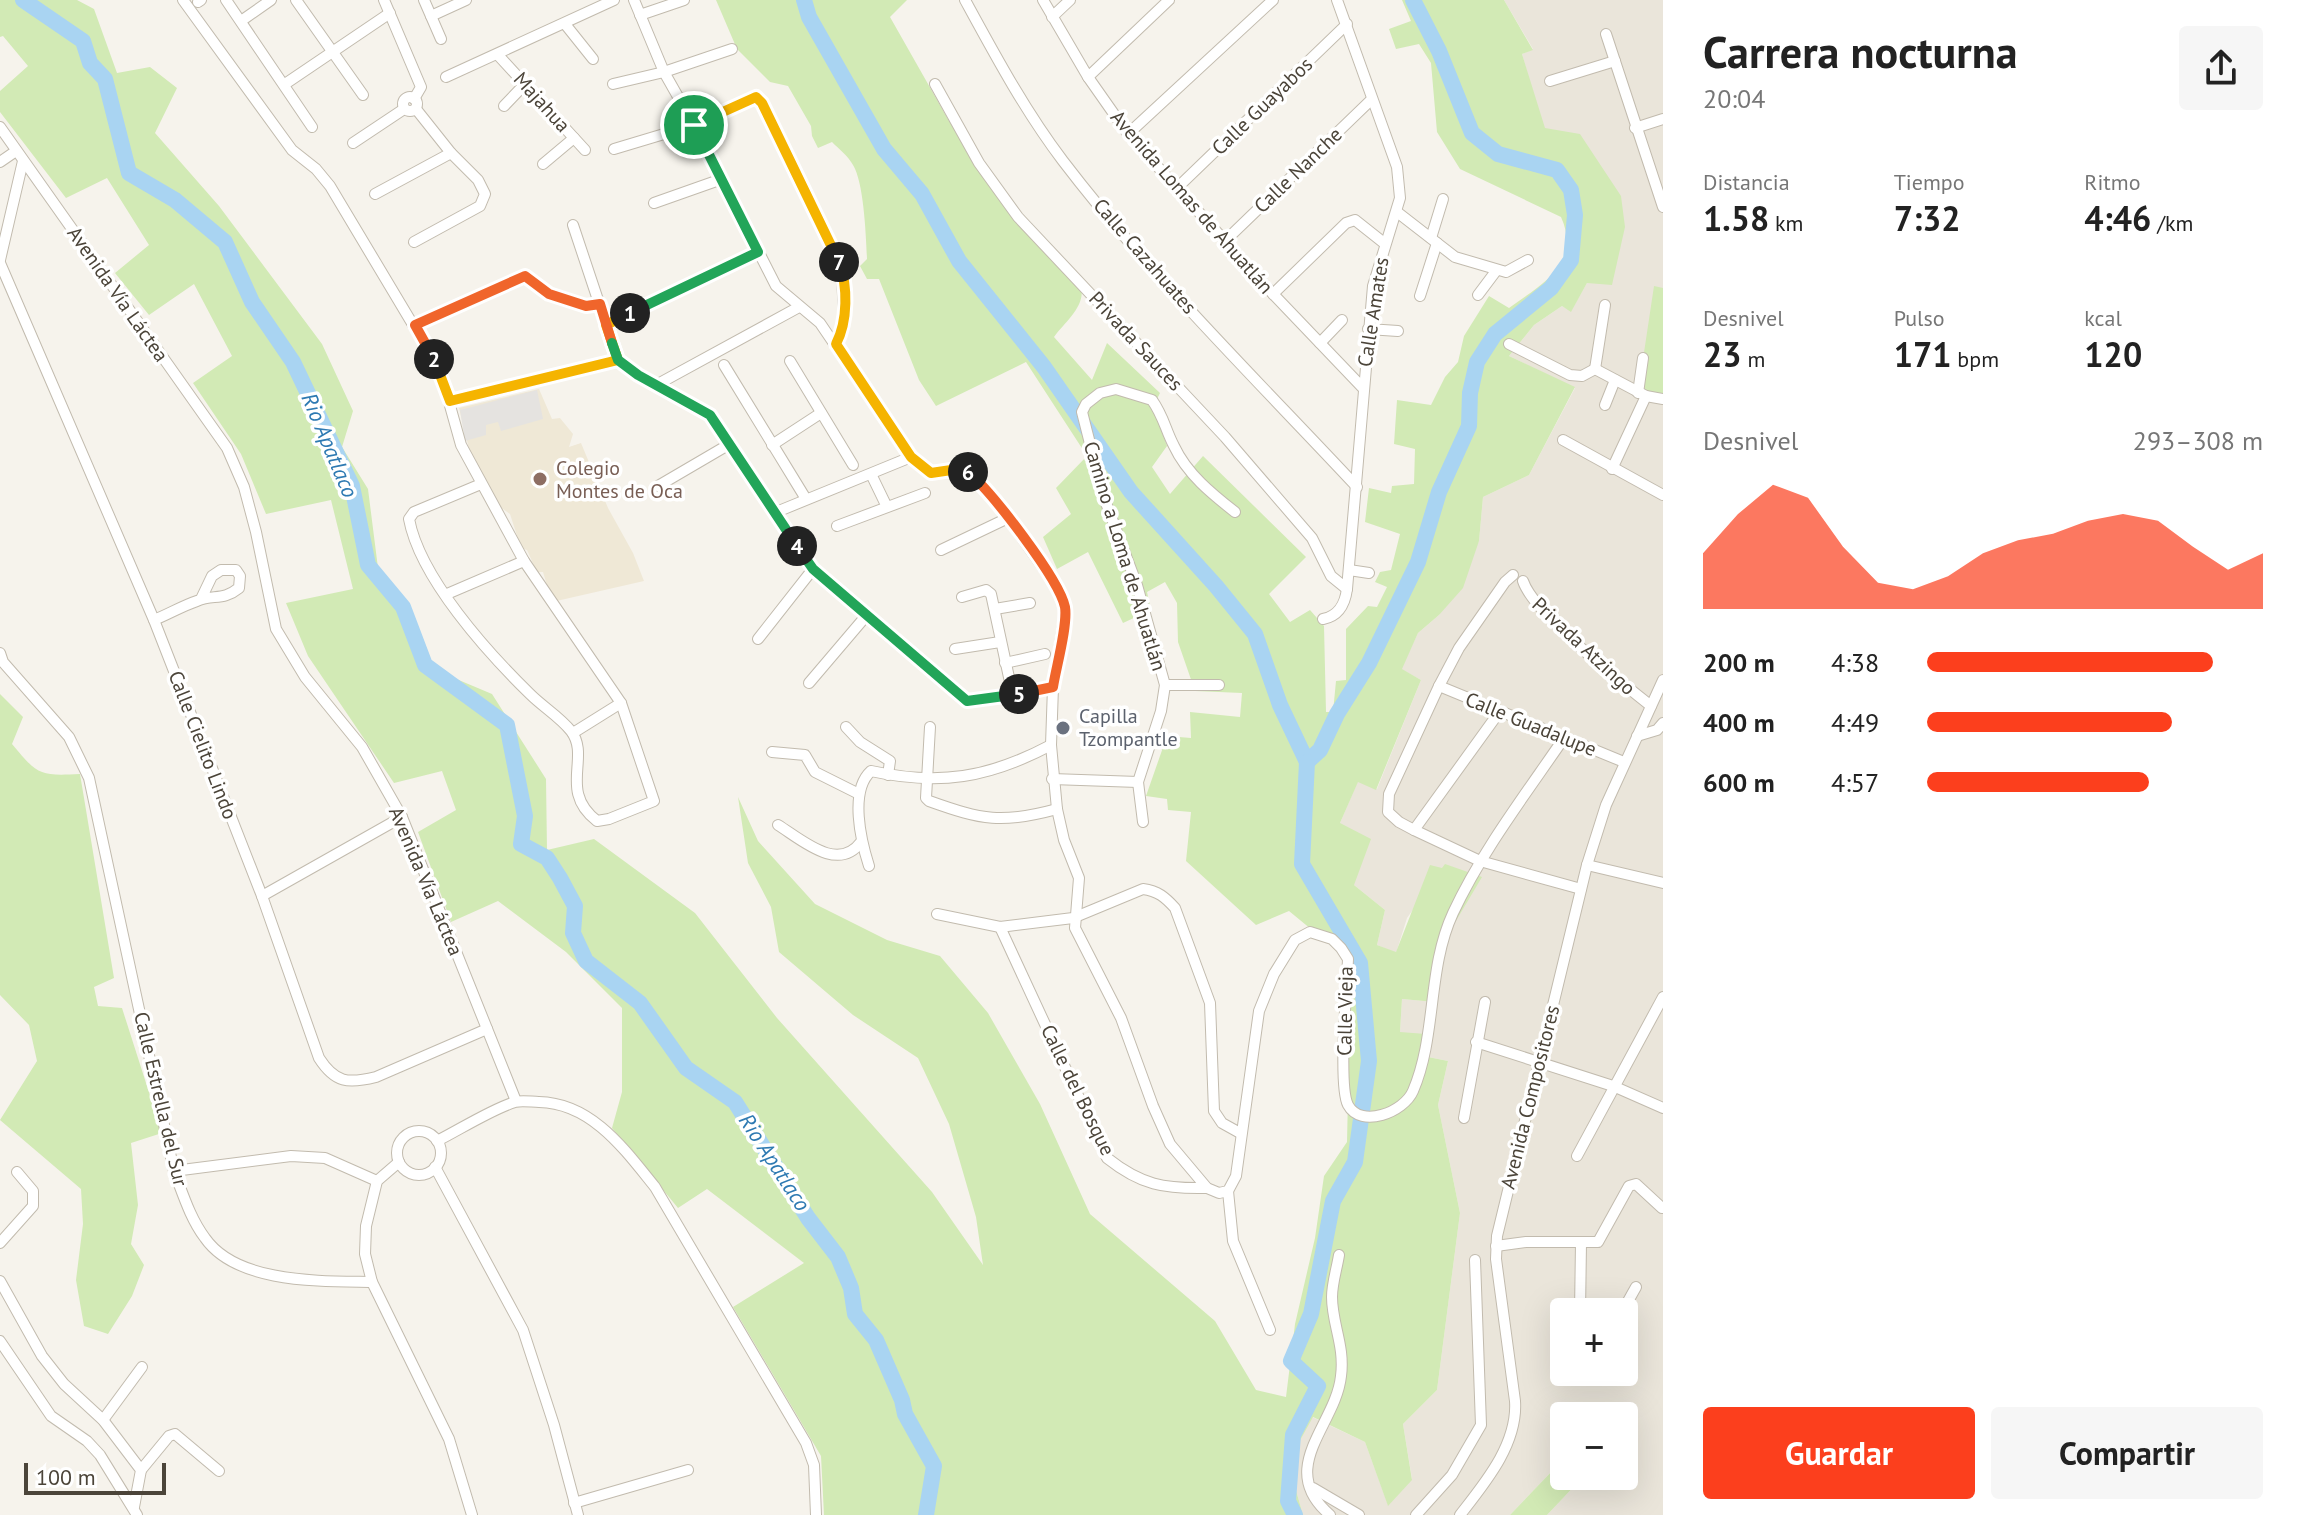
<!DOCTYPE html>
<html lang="es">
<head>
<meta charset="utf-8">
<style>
  :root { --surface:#fff; --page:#f6f6f6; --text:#222; --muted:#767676; --accent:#fc3f1d }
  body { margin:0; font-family:"PT Sans",sans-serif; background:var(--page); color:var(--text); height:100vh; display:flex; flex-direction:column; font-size:30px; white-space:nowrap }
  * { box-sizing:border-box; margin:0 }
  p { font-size:26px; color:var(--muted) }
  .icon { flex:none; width:44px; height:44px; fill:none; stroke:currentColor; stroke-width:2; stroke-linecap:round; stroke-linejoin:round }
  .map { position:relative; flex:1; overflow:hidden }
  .sheet { display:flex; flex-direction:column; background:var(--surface); width:640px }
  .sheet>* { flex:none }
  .fabs { position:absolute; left:1550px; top:1298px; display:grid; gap:16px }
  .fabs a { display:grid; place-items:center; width:88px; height:88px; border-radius:8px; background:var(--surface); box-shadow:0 8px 32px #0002; font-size:40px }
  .scale { position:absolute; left:24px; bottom:20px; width:142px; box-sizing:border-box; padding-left:8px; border:4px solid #4b4439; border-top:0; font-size:22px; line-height:28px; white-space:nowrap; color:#4b4439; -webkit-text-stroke:6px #fff; paint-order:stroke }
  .pin { position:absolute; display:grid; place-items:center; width:68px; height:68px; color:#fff; margin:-34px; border:4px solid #fff; border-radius:50%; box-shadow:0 2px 8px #0007 }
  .km { position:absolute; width:40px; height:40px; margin:-20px; border-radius:50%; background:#222; color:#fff; font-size:22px; line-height:40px; text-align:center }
  .round { display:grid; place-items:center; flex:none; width:84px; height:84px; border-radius:8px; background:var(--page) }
  .summary { display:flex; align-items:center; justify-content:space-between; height:136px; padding:0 40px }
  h1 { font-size:44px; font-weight:800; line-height:60px }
  .stats { display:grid; grid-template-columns:repeat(3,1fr); gap:12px; height:136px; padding:8px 40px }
  .stats div { display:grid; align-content:center }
  .stats b { font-size:34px; font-weight:800 }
  .stats small { font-size:22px; font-weight:400 }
  .stats p { font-size:22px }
  .chart { height:224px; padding:16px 40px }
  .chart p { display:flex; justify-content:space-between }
  .chart svg { width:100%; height:144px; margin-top:8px; fill:var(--accent); opacity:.7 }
  .button { display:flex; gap:16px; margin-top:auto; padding:16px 40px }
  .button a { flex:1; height:92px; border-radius:8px; background:var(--accent); color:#fff; font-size:32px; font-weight:800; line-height:92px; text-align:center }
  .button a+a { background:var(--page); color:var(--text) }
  ul { padding:0 40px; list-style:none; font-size:26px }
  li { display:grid; grid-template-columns:128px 96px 1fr; align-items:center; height:60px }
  li i { height:20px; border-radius:10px; background:var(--accent) }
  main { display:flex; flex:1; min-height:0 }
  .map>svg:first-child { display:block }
</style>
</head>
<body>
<main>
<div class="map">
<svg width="1663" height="1515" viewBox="0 0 1663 1515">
  <rect width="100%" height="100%" fill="#f6f3ec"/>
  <path fill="#eae5da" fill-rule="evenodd" d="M1504 0H1663V1515H1547L1584 1476H1624V1416H1564V1463L1554 1469 1510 1515H1303L1288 1462 1312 1417 1365 1442 1388 1505 1412 1479 1403 1424 1437 1390 1460 1213 1438 1105 1448 1061 1423 1056 1400 1032 1402 999 1435 1002 1442 869 1407 918 1396 953 1377 945 1385 910 1354 885 1340 823 1358 781 1377 789 1421 680 1401 669 1418 633 1439 615 1479 541 1483 497 1529 475 1575 388 1509 356 1534 325 1562 306 1571 311 1587 283 1522 54 1533 49ZM1564 1312H1624V1372H1564Z"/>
  <path fill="#efe8d6" d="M539 389 552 419 560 418 573 434 569 447 581 443 608 508 633 553 644 581 552 602 543 572H537L527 550 521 548 510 514 496 504 470 453 459 408Z"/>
  <g fill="#d2eab5">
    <path d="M0 0H77L94 9 117 73 150 67 177 88 155 133 219 206 322 344 353 411 342 447 368 489 378 568 414 616 435 670 492 694 546 779 547 850 594 839 695 913 777 1018 932 1192 983 1265 976 1217 949 1124 918 1058 853 1015 779 952 771 907 748 863 738 797 758 841 815 904 887 940 940 956 988 1013 1040 1104 1090 1214 1215 1321 1256 1390 1286 1397 1295 1324 1315 1238 1324 1176 1347 1142 1351 962 1289 911 1256 925 1186 861 1191 812 1168 810 1167 799 1146 796 1167 736 1191 738 1190 712 1240 717 1242 693 1195 691 1178 642 1177 603 1165 582 1147 592 1151 610 1123 623 1088 552 1057 569 1043 537 1071 514 1056 488 1087 456 1026 362 936 406 919 380 879 279H867L860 266 867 259C866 236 864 183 853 165 848 156 839 149 832 142L818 148 812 136 811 126 788 86 770 82 737 49 716 0H907L890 17 949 121 993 183 1081 287C1086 306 1065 322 1054 337L1092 380 1107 343 1160 393 1153 407 1167 446 1152 467 1170 494 1203 456 1306 557 1269 594 1290 622 1310 610 1324 626 1326 712H1333L1336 681 1346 680V629L1368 606 1377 607 1387 587 1375 582 1380 572 1391 570 1400 534 1365 522 1369 488 1391 493 1392 486 1414 484 1415 449 1394 444 1397 400 1431 405 1445 377 1458 362 1464 336 1489 296 1509 308C1542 284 1582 264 1561 217L1460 169 1437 132 1431 63 1419 44 1396 49 1389 29 1411 21 1402 0H1504L1533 50 1522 54 1545 128 1580 134 1621 196 1625 227 1612 285 1587 283 1571 312 1562 306 1534 325 1509 356 1575 387 1529 475 1483 497 1479 541 1463 588 1439 615 1418 633 1402 669 1421 680 1376 790 1358 782 1340 823 1371 839 1354 885 1385 910 1377 945 1396 952 1430 865 1442 868 1445 864 1482 877 1447 936 1435 1002 1402 999 1400 1032 1426 1034 1423 1056 1448 1061 1438 1105 1460 1213 1437 1390 1403 1424 1412 1480 1388 1506 1365 1442 1313 1417 1288 1462 1303 1515H824L821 1456 733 1307 804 1263 707 1189 678 1208 612 1128 622 1092V1008L566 952 498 901 451 922 418 832 456 810 442 771 394 783 308 656 286 603 353 589 331 500 266 514 241 454 193 383 232 356 194 284 149 315 115 273 149 245 107 178 66 198 0 112V91L28 66 3 36 0 37Z"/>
    <path d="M1654 286 1663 288V400L1646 396 1637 399Z"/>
    <path d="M0 694 23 717 12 744C38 775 39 776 80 774L114 978 94 987 98 1006 122 1008 162 1133 131 1143 138 1205 131 1244 144 1265 132 1296 108 1334 84 1326 76 1280 83 1224 81 1189 0 1120 37 1061 29 1025 0 995Z"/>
    <path d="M1564 1463V1476H1584L1547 1515H1510L1554 1469Z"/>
  </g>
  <path fill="#e5e3e0" d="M537 390 543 419 501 431 498 422 486 425V435L465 441 460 410Z"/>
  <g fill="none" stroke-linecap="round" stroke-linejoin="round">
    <g stroke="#a9d4f2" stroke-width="16">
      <path d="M23 0 83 41 90 63 105 79 129 173 175 200 225 242 252 302 293 362 352 486 368 565 403 607 425 665 507 725 525 816 521 844 547 858 560 878 575 906 573 933 586 961 640 1003 686 1068 735 1102 808 1218 838 1257 851 1288 855 1314 876 1340 902 1400 905 1414 934 1466 926 1515"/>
      <path d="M804 0 809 17 884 149 922 194 959 261 1044 367 1131 492 1216 586 1255 634 1280 705 1307 762 1320 750 1337 714 1369 663 1418 562 1439 492 1469 426 1470 393 1477 362 1495 334 1551 288 1571 260 1575 215 1571 190 1557 170 1498 154 1472 133 1439 51 1413 0"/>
      <path d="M1295 1515 1288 1501 1293 1435 1318 1386 1291 1361 1311 1314 1333 1201 1355 1162 1369 1061 1360 963 1302 864 1307 762"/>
    </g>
    <defs>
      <g id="minor">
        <path d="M183 0 292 150 316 169 330 186 440 370 461 445 524 561 621 703 654 801 609 819 597 821C558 791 591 757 571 731 560 717 543 707 530 694 488 653 420 578 409 519L414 512 481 484"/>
        <path d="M226 0 312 127"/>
        <path d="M296 0 363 95"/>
        <path d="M384 0 421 87 414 99"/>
        <path d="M424 0 441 39"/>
        <path d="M634 0 664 72 694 125 776 286 820 323 911 457 931 473 958 469 972 475 1008 518 1061 593 1065 613 1053 687 1051 745 1057 809 1064 840 1079 878 1075 928 1121 1018 1153 1106 1170 1144 1207 1188 1219 1193 1228 1191 1236 1176 1259 1011 1274 974 1295 940 1310 932 1332 939 1341 948 1348 959C1347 986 1338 1086 1348 1105 1361 1129 1404 1112 1413 1091 1437 1035 1427 969 1453 913 1482 851 1525 795 1564 738"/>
        <path d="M965 0C995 55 1025 111 1063 161 1150 275 1259 382 1357 487"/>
        <path d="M1043 0 1088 77 1128 134 1273 294 1362 387"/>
        <path d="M198 2 201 0"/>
        <path d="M640 15 684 0"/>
        <path d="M431 16 466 0"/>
        <path d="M1052 17 1070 0"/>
        <path d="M241 21 271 0"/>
        <path d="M565 24 593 59"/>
        <path d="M1606 34 1663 207"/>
        <path d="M498 55 585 150"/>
        <path d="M446 77 614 0"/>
        <path d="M1088 77 1169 0"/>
        <path d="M1550 81 1615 61"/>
        <path d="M285 84 390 13"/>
        <path d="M613 84 664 72 732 49"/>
        <path d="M935 84 979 163 1018 217 1225 437 1312 538 1331 576 1347 589"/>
        <circle cx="410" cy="104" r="7"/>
        <path d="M504 106 525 84"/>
        <path d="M0 127 227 448 244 487 256 532 276 629 305 677 362 747 402 817 516 1101"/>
        <path d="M1635 128 1663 119"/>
        <path d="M1128 134 1273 0"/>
        <path d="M353 143 404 109"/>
        <path d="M614 149 694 125 756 97 762 103 842 271 844 321 836 344"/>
        <path d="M0 162 16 151"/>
        <path d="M543 164 574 138"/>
        <path d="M1177 188 1347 24"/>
        <path d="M375 194 451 153"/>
        <path d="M654 203 722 179"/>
        <path d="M1397 212 1455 257 1506 272 1528 260"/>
        <path d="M573 225 618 360"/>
        <path d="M1431 238 1443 199"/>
        <path d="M1226 240 1371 100"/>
        <path d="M414 242 480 206 485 194 478 180 451 153 416 109"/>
        <path d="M0 260 23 161"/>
        <path d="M0 263 154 620 262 896 319 1058C335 1083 348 1084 376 1077L487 1029"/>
        <path d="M1273 294 1346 223 1355 220 1384 243"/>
        <path d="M1478 295 1496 271"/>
        <path d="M1420 296 1437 243"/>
        <path d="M415 325 525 276 549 294 586 306 600 304"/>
        <path d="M606 325 758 252"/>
        <path d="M1368 329 1398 331"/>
        <path d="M1320 343 1342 320"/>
        <path d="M1509 344 1570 375 1582 376 1595 369"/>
        <path d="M618 360 638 375 710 415 813 569 967 701 1013 696 1053 687"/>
        <path d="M790 361 853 465"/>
        <path d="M724 365 806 499"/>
        <path d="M1595 369 1646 396 1663 399"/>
        <path d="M1595 369 1605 305"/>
        <path d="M658 384 799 307"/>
        <path d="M1638 393 1643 358"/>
        <path d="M450 401 618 360"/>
        <path d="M1605 405 1615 380"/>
        <path d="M1563 440 1663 495"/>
        <path d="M772 445 821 413"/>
        <path d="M1612 469 1646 396"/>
        <path d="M871 474 886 505"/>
        <path d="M658 486 728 445"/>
        <path d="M774 513 911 457"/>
        <path d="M837 526 925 493"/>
        <path d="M941 550 1008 518"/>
        <path d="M1349 570 1369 573"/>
        <path d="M1513 575 1505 582 1459 648 1439 686 1389 794 1388 812 1399 822 1414 830 1480 861 1581 889"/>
        <path d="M1523 581C1534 614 1621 682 1651 706"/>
        <path d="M447 594 524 561"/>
        <path d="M962 597 986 590 991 594 1013 696"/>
        <path d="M995 609 1030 603"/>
        <path d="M1323 619C1339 616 1345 604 1347 589L1373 286 1400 198 1397 167 1337 0"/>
        <path d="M154 620C169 614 182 606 197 601 213 594 223 601 239 588L240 576 236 570H221L212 576 201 599"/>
        <path d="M758 639 813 569"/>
        <path d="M955 649 1000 642"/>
        <path d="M0 653 3 662 69 737 89 778 174 1171C183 1194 190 1218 205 1238 237 1284 322 1281 372 1282"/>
        <path d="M1005 663 1045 654"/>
        <path d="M809 683 866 616"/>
        <path d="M1165 685H1219"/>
        <path d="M1439 686 1624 762"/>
        <path d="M846 727 860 742 890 761 888 775"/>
        <path d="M930 727 926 798 929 801C982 820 1002 824 1057 809"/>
        <path d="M573 733 621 703"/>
        <path d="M1637 736 1657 730 1663 723"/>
        <path d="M772 752 805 755 815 772 859 794"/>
        <path d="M1052 779 1138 782"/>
        <path d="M1143 822 1138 782 1161 711 1165 685 1137 585 1103 495 1082 412 1086 404 1100 393 1116 389 1152 400C1164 417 1165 429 1174 446 1187 474 1212 494 1235 512"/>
        <path d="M778 825C802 840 838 873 861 842"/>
        <path d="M1414 830 1500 711"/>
        <path d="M1587 865 1663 883"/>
        <path d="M869 866C861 841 849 791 871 771 939 786 989 778 1051 745"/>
        <path d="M262 896 402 817"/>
        <path d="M937 914 1000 927 1073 918 1143 889C1158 891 1165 897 1175 908L1210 1003 1214 1111 1222 1123 1240 1133"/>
        <path d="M1000 927 1107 1158C1141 1185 1164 1189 1207 1188"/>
        <path d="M1476 1042 1613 1086 1663 1108"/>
        <path d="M1464 1118 1485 1002"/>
        <circle cx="419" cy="1153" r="22"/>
        <path d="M437 1141C459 1130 492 1109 515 1102 522 1100 532 1102 539 1102 592 1103 625 1150 655 1187L806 1443 814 1465 816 1515"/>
        <path d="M1577 1156 1663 997"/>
        <path d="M399 1162 377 1181 366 1226 365 1254 372 1282 449 1439 472 1515"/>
        <path d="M435 1167 523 1330 554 1425 578 1515"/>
        <path d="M174 1171 291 1156 325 1158 377 1181"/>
        <path d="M1228 1191 1233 1241 1270 1330"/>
        <path d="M0 1243 33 1206V1191L17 1172"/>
        <path d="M1496 1246 1526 1242H1598L1629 1186 1636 1184 1662 1208"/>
        <path d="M0 1281 42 1356 64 1384 103 1420 141 1470 134 1507"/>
        <path d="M1580 1312 1581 1243"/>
        <path d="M1622 1312 1636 1287"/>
        <path d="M0 1341 51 1416 87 1441 100 1455 137 1515"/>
        <path d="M1606 1372V1373"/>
        <path d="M103 1420 142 1367"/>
        <path d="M141 1470 169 1436 175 1434 219 1471"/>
        <path d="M1313 1488 1359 1515"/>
        <path d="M574 1503 688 1470"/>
        <path d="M1330 1515C1275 1468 1336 1425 1341 1376 1345 1346 1332 1324 1332 1297 1332 1283 1337 1268 1339 1255"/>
        <path d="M1416 1515 1452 1475 1481 1425 1475 1260"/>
        <path d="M1460 1515C1485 1483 1518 1444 1515 1401L1496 1259 1497 1236 1587 865 1606 805 1663 680"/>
      </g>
    </defs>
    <use href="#minor" stroke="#c2bbae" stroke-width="12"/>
    <use href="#minor" stroke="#fff" stroke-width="10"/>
  </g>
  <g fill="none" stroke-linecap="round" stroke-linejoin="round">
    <defs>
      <path id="split-1" d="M630 313 758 252 694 125"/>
      <path id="split-2" d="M434 359 450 401 618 360 606 325 630 313"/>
      <path id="split-3" d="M434 359 415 325 525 276 549 294 586 306 600 304 612 343"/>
      <path id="split-4" d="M612 343 618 360 638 375 710 415 797 546"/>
      <path id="split-5" d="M797 546 813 569 967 701 1019 694"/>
      <path id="split-6" d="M968 472C992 492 1059 579 1065 607 1068 625 1056 668 1053 687L1019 694"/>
      <path id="split-7" d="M839 262C848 286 848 321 836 344L911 457 931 473 958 469 968 472"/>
      <path id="split-8" d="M694 125 756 97 762 103 839 262"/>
    </defs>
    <use href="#split-1" stroke="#fff" stroke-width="16"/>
    <use href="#split-2" stroke="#fff" stroke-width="16"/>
    <use href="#split-3" stroke="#fff" stroke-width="16"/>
    <use href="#split-4" stroke="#fff" stroke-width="16"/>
    <use href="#split-5" stroke="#fff" stroke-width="16"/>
    <use href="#split-6" stroke="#fff" stroke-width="16"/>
    <use href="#split-7" stroke="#fff" stroke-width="16"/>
    <use href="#split-8" stroke="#fff" stroke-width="16"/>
    <use href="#split-1" stroke="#22a559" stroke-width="10"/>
    <use href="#split-2" stroke="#f5b400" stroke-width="10"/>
    <use href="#split-3" stroke="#f0652b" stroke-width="10"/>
    <use href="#split-4" stroke="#22a559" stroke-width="10"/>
    <use href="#split-5" stroke="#22a559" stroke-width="10"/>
    <use href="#split-6" stroke="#f0652b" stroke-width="10"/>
    <use href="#split-7" stroke="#f5b400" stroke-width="10"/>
    <use href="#split-8" stroke="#f5b400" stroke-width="10"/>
  </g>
  <circle fill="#8d6e63" stroke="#fff" stroke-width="3" cx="540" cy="479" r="8"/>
  <circle fill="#6b7280" stroke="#fff" stroke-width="3" cx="1063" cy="728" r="8"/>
  <g text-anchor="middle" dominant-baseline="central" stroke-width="7" stroke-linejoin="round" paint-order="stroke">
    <g font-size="20" fill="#4b4439" stroke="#fff">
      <text transform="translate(542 102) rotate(48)">Majahua</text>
      <text transform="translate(1262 106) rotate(-44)">Calle Guayabos</text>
      <text transform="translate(1298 170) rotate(-44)">Calle Nanche</text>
      <text transform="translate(1192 202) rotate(49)">Avenida Lomas de Ahuatlán</text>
      <text transform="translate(1145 256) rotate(49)">Calle Cazahuates</text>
      <text transform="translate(118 294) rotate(55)">Avenida Vía Láctea</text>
      <text transform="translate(1373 312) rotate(-81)">Calle Amates</text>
      <text transform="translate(1136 341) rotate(47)">Privada Sauces</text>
      <text transform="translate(1125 556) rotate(73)">Camino a Loma de Ahuatlán</text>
      <text transform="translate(1584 646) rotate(43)">Privada Atzingo</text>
      <text transform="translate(1531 724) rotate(22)">Calle Guadalupe</text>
      <text transform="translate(203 745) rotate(69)">Calle Cielito Lindo</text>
      <text transform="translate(426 881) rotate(67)">Avenida Vía Láctea</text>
      <text transform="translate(1345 1011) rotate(-89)">Calle Vieja</text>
      <text transform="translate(1078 1090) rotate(64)">Calle del Bosque</text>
      <text transform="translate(1530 1097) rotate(-76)">Avenida Compositores</text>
      <text transform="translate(161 1099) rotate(77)">Calle Estrella del Sur</text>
    </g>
    <g font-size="20" fill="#785e54" stroke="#fff" text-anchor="start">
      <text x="556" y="468">Colegio<tspan x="556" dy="23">Montes de Oca</tspan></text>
    </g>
    <g font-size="20" fill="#5b616d" stroke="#fff" text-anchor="start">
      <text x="1079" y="716">Capilla<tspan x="1079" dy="23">Tzompantle</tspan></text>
    </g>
    <g font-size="22" font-style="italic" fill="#2e7ab2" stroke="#fff">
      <text transform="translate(330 445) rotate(67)">Rio Apatlaco</text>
      <text transform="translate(775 1162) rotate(57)">Rio Apatlaco</text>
    </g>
  </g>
</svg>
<div class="fabs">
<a>+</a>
<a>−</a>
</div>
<div class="scale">100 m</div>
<div class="pin" style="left:694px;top:125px;background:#1e9e55"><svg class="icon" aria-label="arrive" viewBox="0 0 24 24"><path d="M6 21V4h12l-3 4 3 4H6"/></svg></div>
<b class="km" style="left:630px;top:313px">1</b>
<b class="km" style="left:434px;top:359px">2</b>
<b class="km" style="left:797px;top:546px">4</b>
<b class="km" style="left:1019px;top:694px">5</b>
<b class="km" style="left:968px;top:472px">6</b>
<b class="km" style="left:839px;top:262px">7</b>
</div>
<section class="sheet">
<div class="summary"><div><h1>Carrera nocturna</h1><p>20:04</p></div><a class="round"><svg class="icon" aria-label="share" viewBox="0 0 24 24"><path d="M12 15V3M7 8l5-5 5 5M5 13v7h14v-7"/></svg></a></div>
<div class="stats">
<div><p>Distancia</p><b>1.58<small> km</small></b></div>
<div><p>Tiempo</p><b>7:32</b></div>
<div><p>Ritmo</p><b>4:46<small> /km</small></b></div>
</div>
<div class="stats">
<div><p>Desnivel</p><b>23<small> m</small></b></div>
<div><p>Pulso</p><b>171<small> bpm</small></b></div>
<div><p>kcal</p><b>120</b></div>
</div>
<div class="chart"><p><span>Desnivel</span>293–308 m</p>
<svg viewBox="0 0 160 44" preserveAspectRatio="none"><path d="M0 44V27L10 15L20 6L30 10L40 25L50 36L60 38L70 34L80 27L90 23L100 21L110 17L120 15L130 17L140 25L150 32L160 27V44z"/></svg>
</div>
<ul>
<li><b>200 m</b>4:38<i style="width:85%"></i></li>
<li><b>400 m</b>4:49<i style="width:73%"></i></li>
<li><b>600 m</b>4:57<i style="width:66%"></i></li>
</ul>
<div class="button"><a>Guardar</a><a>Compartir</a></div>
</section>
</main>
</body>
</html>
